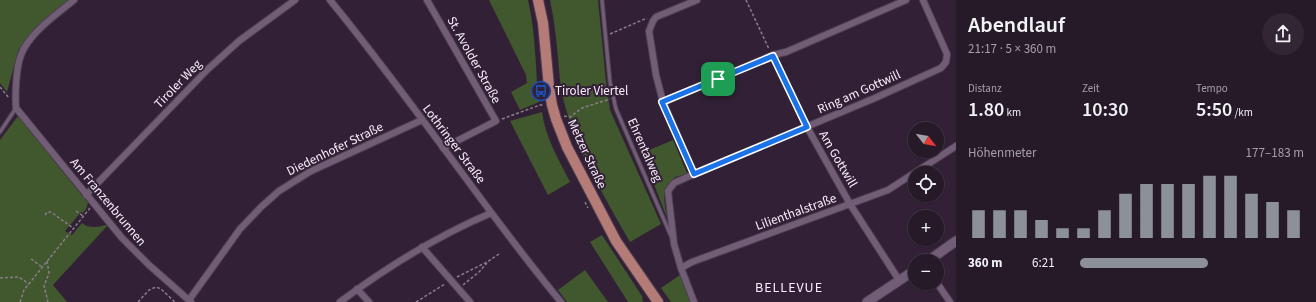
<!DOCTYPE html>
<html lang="de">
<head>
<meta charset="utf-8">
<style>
  :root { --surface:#261928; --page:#322634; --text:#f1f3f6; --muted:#a4a0a8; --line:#423845; --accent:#8c9099 }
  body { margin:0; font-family:"Source Sans 3",sans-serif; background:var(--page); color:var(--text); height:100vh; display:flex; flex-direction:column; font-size:15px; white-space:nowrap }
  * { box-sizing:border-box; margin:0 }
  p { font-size:13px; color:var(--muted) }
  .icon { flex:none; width:22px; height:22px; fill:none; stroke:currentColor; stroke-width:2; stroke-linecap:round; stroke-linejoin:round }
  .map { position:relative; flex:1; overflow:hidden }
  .details { display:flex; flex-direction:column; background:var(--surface); width:360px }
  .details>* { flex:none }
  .needle { width:26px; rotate:121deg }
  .tools { position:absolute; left:908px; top:122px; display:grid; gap:8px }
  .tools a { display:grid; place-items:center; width:36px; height:36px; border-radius:50%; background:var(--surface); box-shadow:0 1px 3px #0004,0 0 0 1px var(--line); font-size:20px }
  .pin { position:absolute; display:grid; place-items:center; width:34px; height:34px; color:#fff; margin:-17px; border-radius:8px; box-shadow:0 2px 6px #0006 }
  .round { display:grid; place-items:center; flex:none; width:42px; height:42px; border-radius:21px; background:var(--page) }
  .head { display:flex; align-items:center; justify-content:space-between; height:68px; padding:0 12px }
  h1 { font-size:22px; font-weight:600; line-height:30px }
  .stats { display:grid; grid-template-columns:repeat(3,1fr); gap:6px; height:68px; padding:4px 12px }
  .stats div { display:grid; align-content:center }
  .stats b { font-size:20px; font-weight:600 }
  .stats small { font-size:11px; font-weight:400 }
  .stats p { font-size:11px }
  .chart { height:112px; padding:8px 12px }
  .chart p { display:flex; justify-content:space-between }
  .chart svg { width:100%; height:72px; margin-top:4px; stroke:var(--accent); stroke-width:6 }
  ul { padding:0 12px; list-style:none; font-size:13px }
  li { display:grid; grid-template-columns:64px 48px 1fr; align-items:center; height:30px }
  li i { height:10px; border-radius:5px; background:var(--accent) }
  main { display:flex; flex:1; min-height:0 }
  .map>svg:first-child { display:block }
</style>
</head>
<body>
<main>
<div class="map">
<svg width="956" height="302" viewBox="0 0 956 302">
  <rect width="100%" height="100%" fill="#322136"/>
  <g fill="#41572d">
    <path d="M0 0H70C52 16 31 30 18 51L7 92 0 83Z"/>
    <path d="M489 0H528C532 17 534 35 535 52 537 69 536 85 539 102L520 110 511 92 527 83 526 75Z"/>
    <path d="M550 0H598L606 82 610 110 661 224 630 242C605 198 577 152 564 102 561 92 560 80 559 69 557 46 555 23 550 0Z"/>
    <path d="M542 112C545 137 559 160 570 182L548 195 510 121Z"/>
    <path d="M18 116 88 203 86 209 83 213 81 212 65 231 72 235 82 223C90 229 97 227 106 225L107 226 53 285 67 302H0V140Z"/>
    <path d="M673 140 687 173C683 175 676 176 673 179 660 190 665 204 667 218L642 153Z"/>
    <path d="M602 235 642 296 643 302H628L590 242Z"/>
    <path d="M585 270 608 302H567L558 290Z"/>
    <path d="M680 275 690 302H671L661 288Z"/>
  </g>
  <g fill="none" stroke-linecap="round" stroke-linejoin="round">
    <defs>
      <g id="lane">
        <path d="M602 0 610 82 616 109 671 236"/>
        <path d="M0 132 16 108"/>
      </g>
      <g id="street">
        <path d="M74 0C57 14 29 33 21 55 16 67 15 95 16 108L122 238 149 265 191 302"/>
        <path d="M330 0C375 55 417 112 459 169 492 214 525 259 561 302"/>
        <path d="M427 0 496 121 443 148"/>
        <path d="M697 0 656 17 653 21 649 31 656 75 663 102 694 174 875 98 941 68 946 62 947 54 923 0"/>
        <path d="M663 102 773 55 786 52 906 0"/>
        <path d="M807 127 850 204 899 280"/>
        <path d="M86 195 208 69 239 41 295 0"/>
        <path d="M422 247 470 302"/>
        <path d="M681 268 692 262 888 190 956 146"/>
        <path d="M937 283 950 302"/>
        <path d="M357 289 369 302"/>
        <path d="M189 300 240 229 261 207 279 191 311 171 422 120"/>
        <path d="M340 302C387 267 437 236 491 213"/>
        <path d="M694 302 681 268 674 244 668 191 674 183 694 174"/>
      </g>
      <g id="secondary">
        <path d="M928 261 956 241"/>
        <path d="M867 302 915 270"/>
      </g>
      <path id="primary" d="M538 0 543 23 549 87 552 105 556 119 567 147 616 241 658 302"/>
    </defs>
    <use href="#lane" stroke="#504052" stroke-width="5"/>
    <use href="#street" stroke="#504052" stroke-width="8"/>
    <use href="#secondary" stroke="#504052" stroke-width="11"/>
    <use href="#primary" stroke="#504052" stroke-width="12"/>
    <g stroke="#8a7c8d" stroke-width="1.5" stroke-dasharray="3 2" stroke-linecap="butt">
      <path d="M746 0 769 49"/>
      <path d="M610 34 647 18"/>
      <path d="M775 61 804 121"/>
      <path d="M0 87 9 98"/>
      <path d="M564 116 570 117 582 108 610 99"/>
      <path d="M502 119 540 105H543"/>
      <path d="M585 202 588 208"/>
      <path d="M76 211 83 216"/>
      <path d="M45 215 47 212H51L73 228"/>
      <path d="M31 259 42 267"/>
      <path d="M47 261 49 273 44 286 48 302"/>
      <path d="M457 277 487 262 499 254"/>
      <path d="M0 278 19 277 29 284"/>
      <path d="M463 285 479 272 487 263"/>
      <path d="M20 302 24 290 90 208"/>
      <path d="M138 302 149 290 156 287 161 289 175 302"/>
      <path d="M416 302 445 284"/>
    </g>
    <use href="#lane" stroke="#725d76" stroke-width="3"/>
    <use href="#street" stroke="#725d76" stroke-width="6"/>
    <use href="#secondary" stroke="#725d76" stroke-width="9"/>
    <use href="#primary" stroke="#b57c77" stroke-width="10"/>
  </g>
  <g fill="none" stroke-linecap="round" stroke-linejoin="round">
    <defs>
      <path id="route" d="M773 56 807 127 694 174 662 102Z"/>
    </defs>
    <use href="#route" stroke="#fff" stroke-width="8"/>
    <use href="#route" stroke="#1a73e8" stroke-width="5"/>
  </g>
  <defs>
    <symbol id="bus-ring" viewBox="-11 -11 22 22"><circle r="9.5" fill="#322136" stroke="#1a4fb4" stroke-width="1.5"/><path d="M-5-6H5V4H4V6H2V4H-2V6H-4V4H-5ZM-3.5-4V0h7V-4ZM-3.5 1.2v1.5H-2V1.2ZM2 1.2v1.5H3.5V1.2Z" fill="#1a4fb4"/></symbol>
  </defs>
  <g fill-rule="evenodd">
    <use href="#bus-ring" x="530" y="80" width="22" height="22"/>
  </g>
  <g text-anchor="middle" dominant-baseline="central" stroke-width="4" stroke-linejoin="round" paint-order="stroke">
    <g font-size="13" fill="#f9edfb" stroke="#322136">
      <text transform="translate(474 60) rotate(61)">St. Avolder Straße</text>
      <text transform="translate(178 84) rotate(-46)">Tiroler Weg</text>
      <text transform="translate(859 92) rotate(-24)">Ring am Gottwill</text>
      <text transform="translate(454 144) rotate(53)">Lothringer Straße</text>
      <text transform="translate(335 149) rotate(-26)">Diedenhofer Straße</text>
      <text transform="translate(645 150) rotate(66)">Ehrentalweg</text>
      <text transform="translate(587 154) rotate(65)">Metzer Straße</text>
      <text transform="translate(838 159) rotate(60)">Am Gottwill</text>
      <text transform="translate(108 202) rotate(50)">Am Franzenbrunnen</text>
      <text transform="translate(796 212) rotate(-20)">Lilienthalstraße</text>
    </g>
    <g font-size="13" fill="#f9edfb" stroke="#322136" text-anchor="start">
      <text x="555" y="91">Tiroler Viertel</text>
    </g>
    <g font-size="14" letter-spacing="1" fill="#f9edfb" stroke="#322136">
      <text x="789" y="288">BELLEVUE</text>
    </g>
  </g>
</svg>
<div class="tools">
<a><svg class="needle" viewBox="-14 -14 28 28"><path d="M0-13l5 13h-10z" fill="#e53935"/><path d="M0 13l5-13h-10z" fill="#a4a0a8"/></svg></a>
<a><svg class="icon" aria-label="locate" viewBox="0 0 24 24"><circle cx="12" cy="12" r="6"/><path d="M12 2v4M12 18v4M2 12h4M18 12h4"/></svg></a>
<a>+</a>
<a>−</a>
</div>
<div class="pin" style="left:718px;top:79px;background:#1e9e55"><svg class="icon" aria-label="arrive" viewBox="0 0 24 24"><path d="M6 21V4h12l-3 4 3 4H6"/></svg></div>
</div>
<section class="details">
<div class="head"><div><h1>Abendlauf</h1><p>21:17 · 5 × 360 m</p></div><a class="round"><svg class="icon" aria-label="share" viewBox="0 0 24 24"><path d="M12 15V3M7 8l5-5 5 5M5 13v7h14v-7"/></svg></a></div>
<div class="stats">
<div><p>Distanz</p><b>1.80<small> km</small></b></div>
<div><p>Zeit</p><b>10:30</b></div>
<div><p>Tempo</p><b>5:50<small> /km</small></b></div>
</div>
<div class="chart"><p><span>Höhenmeter</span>177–183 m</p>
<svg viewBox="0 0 160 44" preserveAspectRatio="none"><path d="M5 44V27M15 44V27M25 44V27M35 44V33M45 44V38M55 44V38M65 44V27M75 44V17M85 44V11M95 44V11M105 44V11M115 44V6M125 44V6M135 44V17M145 44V22M155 44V27"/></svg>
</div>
<ul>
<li><b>360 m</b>6:21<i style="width:57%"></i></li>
</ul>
</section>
</main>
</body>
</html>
